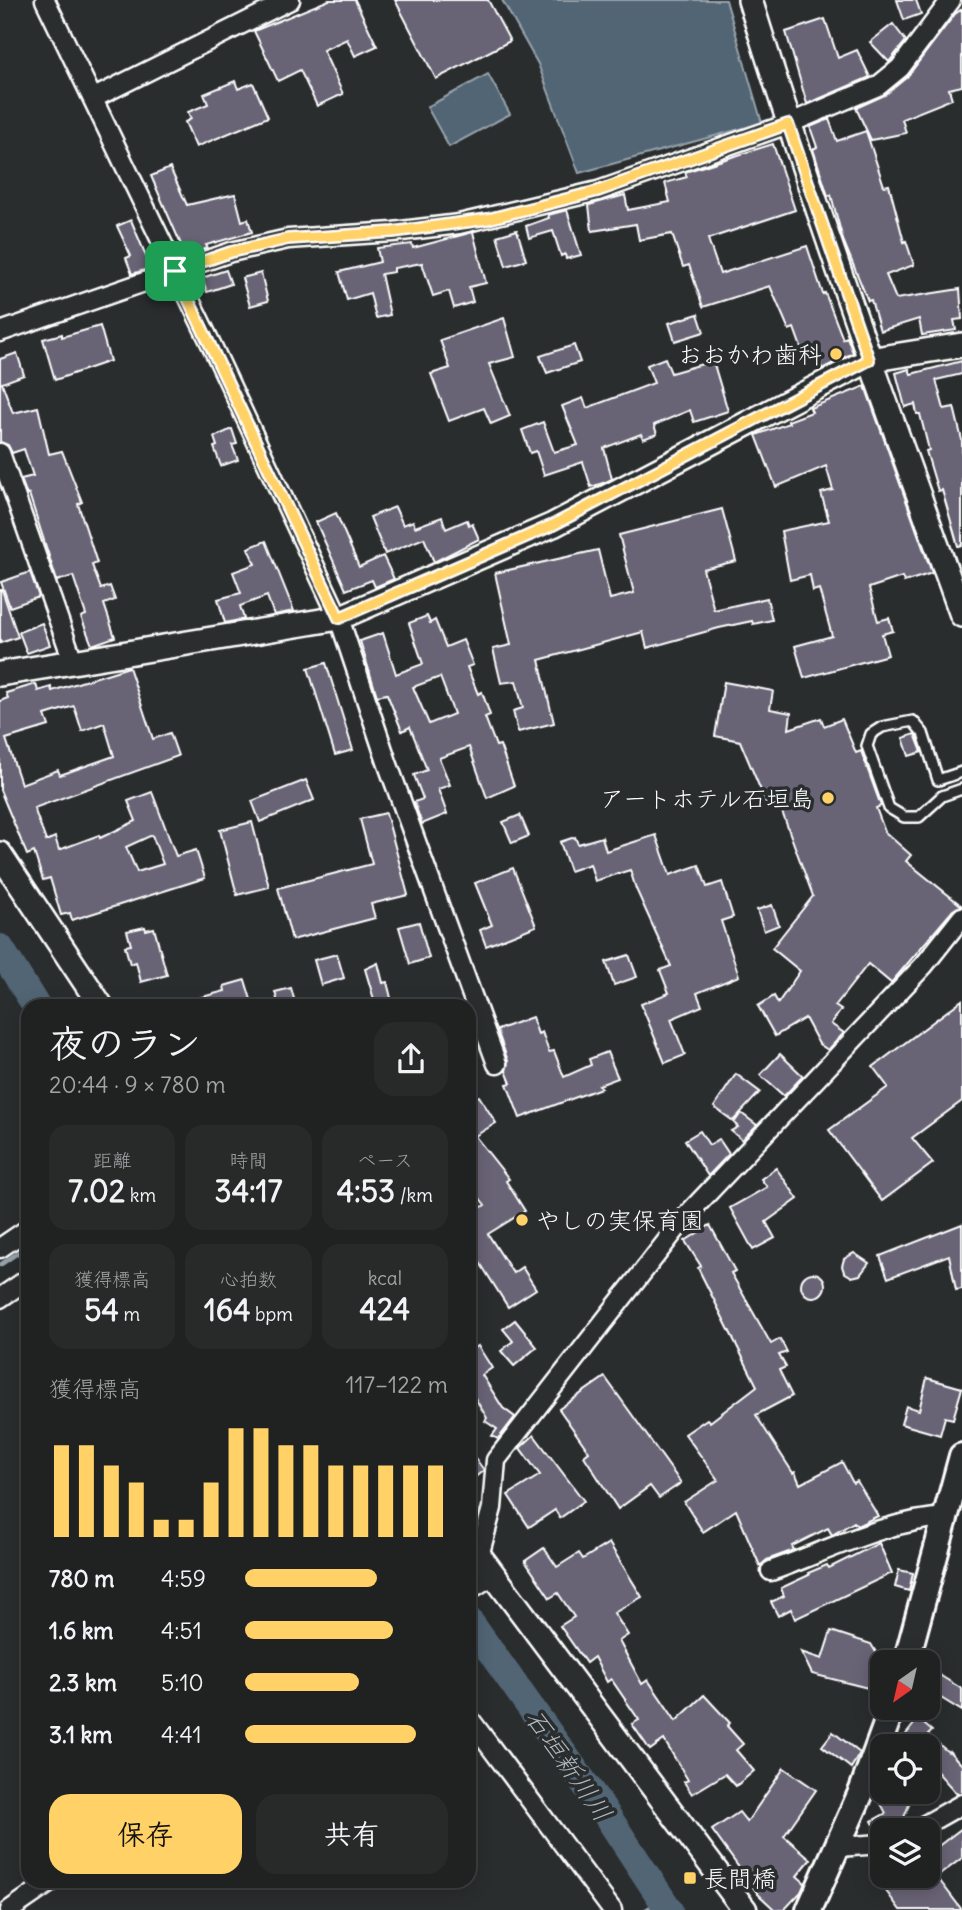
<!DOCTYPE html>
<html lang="ja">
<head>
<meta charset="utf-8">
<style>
  :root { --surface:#202222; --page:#282a2a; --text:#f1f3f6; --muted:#a2a4a5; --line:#3d3f40; --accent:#ffd166 }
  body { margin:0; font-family:Delius,"Klee One",sans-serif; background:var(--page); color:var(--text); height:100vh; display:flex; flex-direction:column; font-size:26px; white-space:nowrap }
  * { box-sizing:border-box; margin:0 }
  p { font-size:23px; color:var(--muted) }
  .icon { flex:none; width:38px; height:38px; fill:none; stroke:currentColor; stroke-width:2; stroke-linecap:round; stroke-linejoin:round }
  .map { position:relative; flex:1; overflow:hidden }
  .side { position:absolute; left:21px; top:999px; width:455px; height:889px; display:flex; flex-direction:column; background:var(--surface); border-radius:21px; box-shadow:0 4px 18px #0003,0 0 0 2px var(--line) }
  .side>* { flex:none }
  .needle { width:46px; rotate:214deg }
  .buttons { position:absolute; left:870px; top:1650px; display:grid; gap:14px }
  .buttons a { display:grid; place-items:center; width:70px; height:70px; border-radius:14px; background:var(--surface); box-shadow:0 4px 18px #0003,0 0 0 2px var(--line); font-size:35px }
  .pin { position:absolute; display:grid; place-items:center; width:60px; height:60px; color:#fff; margin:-30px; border-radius:14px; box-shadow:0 4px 10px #0006 }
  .round { display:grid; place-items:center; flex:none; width:74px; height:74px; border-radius:21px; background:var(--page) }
  .head { display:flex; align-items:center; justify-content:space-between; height:119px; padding:0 28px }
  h1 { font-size:38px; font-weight:700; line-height:52px }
  .metrics { display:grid; grid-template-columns:repeat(3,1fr); gap:10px; height:119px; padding:7px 28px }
  .metrics div { display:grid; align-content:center; border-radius:18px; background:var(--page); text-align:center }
  .metrics b { font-size:30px; font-weight:700 }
  .metrics small { font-size:19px; font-weight:400 }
  .metrics p { font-size:19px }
  .chart { height:196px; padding:14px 28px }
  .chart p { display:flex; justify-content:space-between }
  .chart svg { width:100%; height:126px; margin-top:7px; stroke:var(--accent); stroke-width:6 }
  .button { display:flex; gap:14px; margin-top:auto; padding:14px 28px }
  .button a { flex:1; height:80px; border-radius:21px; background:var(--accent); color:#111; font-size:28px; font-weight:700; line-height:80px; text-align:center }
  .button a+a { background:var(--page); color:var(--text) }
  ul { padding:0 28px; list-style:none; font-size:23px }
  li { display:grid; grid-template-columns:112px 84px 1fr; align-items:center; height:52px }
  li i { height:18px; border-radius:9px; background:var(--accent) }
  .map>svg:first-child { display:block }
</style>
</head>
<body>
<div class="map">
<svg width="962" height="1910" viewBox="0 0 962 1910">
  <rect width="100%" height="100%" fill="#2a2d2e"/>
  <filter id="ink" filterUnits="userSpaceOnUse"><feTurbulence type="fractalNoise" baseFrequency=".0143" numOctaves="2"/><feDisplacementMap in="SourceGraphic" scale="14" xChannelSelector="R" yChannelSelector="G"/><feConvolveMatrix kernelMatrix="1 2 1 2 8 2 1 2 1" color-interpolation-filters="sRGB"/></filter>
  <g filter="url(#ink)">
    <g fill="#516574" stroke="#97a3ac" stroke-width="2">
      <path d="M502 0H726L762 123 579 173 538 64Z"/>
      <path d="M488 74 510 114 449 147 427 107Z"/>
    </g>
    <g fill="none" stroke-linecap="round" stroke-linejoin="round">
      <g stroke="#97a3ac" stroke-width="4.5">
        <path d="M0 1265 28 1246"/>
        <path d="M646 1910 662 1900"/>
      </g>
      <g stroke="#516574" stroke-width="28">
        <path d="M0 948 36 1006"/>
        <path d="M469 1621 602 1808 669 1910"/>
      </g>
    </g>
    <g fill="#696476" stroke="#fff" stroke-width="2" fill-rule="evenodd">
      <path d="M329 0H355L377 46 355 56 347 39 323 50 343 94 317 106 300 70 278 81 254 31Z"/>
      <path d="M395 0H488L510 41 436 79Z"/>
      <path d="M897 0H916L921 14 904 20Z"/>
      <path d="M962 9V86L949 89 952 99 902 119 906 133 871 140 856 108 885 95 907 77 955 14Z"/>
      <path d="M825 19 838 58 857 50 870 77 807 104 786 32Z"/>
      <path d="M893 24 906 41 889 62 870 42Z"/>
      <path d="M235 81 238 89 253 83 268 117 196 147 185 122 191 119 188 112 208 104 204 94Z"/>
      <path d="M829 119 837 141 866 131 884 186 889 185 904 242 906 241 914 265 886 275 896 299 960 289 962 319 954 320 956 330 922 335 919 319 880 331 871 300 868 301 843 240 831 195 828 196 813 149 817 147 810 127Z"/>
      <path d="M773 144 795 210 708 239 720 274 807 246 823 294 825 293 843 339 847 337 853 353 822 369 813 346 802 350 794 328 789 330 770 286 703 307 689 265 683 267 672 234 639 240 636 224 592 231 589 205 625 195 628 210 670 202 665 183 687 177 685 172Z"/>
      <path d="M170 168 187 205 235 194 242 221 248 219 252 232 206 245 208 248 186 256 151 176Z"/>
      <path d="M567 210 581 255 566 259 565 254 561 256 553 231 529 238 526 226 549 218 548 215Z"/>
      <path d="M131 220 151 268 132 274 126 258 131 256 117 226Z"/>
      <path d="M517 230 526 260 506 266 497 236Z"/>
      <path d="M473 232 486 283 469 287 473 302 454 308 449 291 433 296 422 263 394 268V272L381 274 390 315 376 318 370 293 347 300 339 272 380 262 377 248 412 244 413 248Z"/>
      <path d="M226 270 231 284 207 292 202 278Z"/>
      <path d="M261 273 268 301 250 306 242 278Z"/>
      <path d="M698 314 704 332 675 341 669 323Z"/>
      <path d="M504 318 515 357 489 364 510 416 491 424 484 408 449 421 431 374 450 368 440 340Z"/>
      <path d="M100 326 110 361 55 380 43 339 62 334V337Z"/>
      <path d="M574 345 580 362 547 373 540 356Z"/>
      <path d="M17 353 24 375 2 383 13 413 38 407 49 454 62 451 82 502 78 504 97 563 92 565 101 589 110 586 115 600 104 604 115 637 92 645 81 617 86 615 73 576 57 581 29 494 27 495 21 479 33 476 24 449 12 453 8 445 0 442V359Z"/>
      <path d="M665 358 671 373 713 361 728 411 694 422 690 410 654 425 657 434 643 439 641 434 604 448 612 479 606 482 591 487 583 462 544 475 536 451 530 453 522 430 543 422 554 452 578 445 562 406 583 398 587 408 654 383 647 365Z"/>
      <path d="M962 361V374L936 380 944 409 954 407 962 440V545L958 546 942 490 938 491 926 451 929 450 920 414H917L915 404 905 407 896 373 909 369 911 374Z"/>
      <path d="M865 386 932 573 904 582 902 577 869 588 878 621 889 618 893 631 882 634 888 655 804 678 795 646 832 636 819 589 813 591 810 575 790 580 781 531 829 521 821 493 833 490 826 466 776 487 756 435 789 423 788 421 812 412 810 408Z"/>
      <path d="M232 429 237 444 232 445 238 460 221 466 214 447 217 446 214 437Z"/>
      <path d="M395 507 403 525 413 521 415 527 442 517 446 529 467 520 469 525 472 523 479 539 434 562 424 538 385 554 370 517Z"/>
      <path d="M722 509 736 561 703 569 714 610 767 598 772 620 753 624 752 621 719 628 647 648 643 632 539 660 554 723 518 732 513 711 523 708 516 681 501 683 493 649 511 645 495 573 598 550 610 599 634 593 619 535Z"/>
      <path d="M336 513 359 567 383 556 394 579 375 587 372 580 346 590 316 522Z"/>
      <path d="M266 541 294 611 274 615 267 596 240 606 244 619 225 623 218 599 241 593 233 572 255 564 248 548Z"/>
      <path d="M30 572 39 597 10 607 1 582Z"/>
      <path d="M0 590H2L18 637 0 643Z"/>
      <path d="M427 616 430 623 435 620 446 647 463 640 473 665 467 667 478 694 482 692 490 715 485 717 496 746 500 745 514 786 487 798 469 747 439 758 450 785 438 789 447 814 422 824 414 802 423 799 414 775 427 770 410 727 402 731 387 694 377 696 360 641 383 633 396 674 423 664 409 623ZM440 677 454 714 429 724 413 687Z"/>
      <path d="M42 623 50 645 27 653 19 632Z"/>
      <path d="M326 663 353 750 335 755 308 668Z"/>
      <path d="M129 667 153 739 170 733 178 756 34 808 46 841 55 837 59 850 99 835 100 838 136 821 128 801 152 792 176 856 196 850 205 878 72 920 70 913 61 915 50 878 43 880 34 852 27 855 0 790V701L8 698 6 693 36 684 38 691 51 687 52 691ZM74 706 82 731 104 723 114 756 60 775 58 770 21 784 6 739 49 726 45 715ZM152 835 163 864 137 872 126 847Z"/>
      <path d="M724 682 773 691 770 709 791 713 789 729 821 718 824 726 842 719 856 753 861 751 881 806 876 808 885 832 911 855 906 861 962 906 953 910 891 983 868 964 835 1006 841 1010 831 1024 844 1033 828 1050 819 1044 805 1018 775 1036 758 1006 774 996 778 1003 800 971 772 948 813 896 778 801 767 805 740 741 715 736Z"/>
      <path d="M915 734 922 752 909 756 903 738Z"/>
      <path d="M306 780 314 800 260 822 252 801Z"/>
      <path d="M386 813 408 895 371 904 375 918 292 940 278 888 372 864 360 819Z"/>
      <path d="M520 815 529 836 512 843 503 822Z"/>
      <path d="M252 822 269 887 237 895 220 830Z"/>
      <path d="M656 835 670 875 699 865 707 887 722 882 733 917 721 921 739 976 697 993 702 1006 671 1019 685 1055 665 1063 641 1004 669 993 660 970 671 966 636 889 630 870 595 881 590 864 570 871 560 842 575 837 578 844 602 837 606 851Z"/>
      <path d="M513 868 536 926 486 946 480 930 492 925 475 883Z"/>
      <path d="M772 905 779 925 764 931 757 910Z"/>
      <path d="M419 922 429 958 410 964 399 927Z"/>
      <path d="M145 927 146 930 154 928 167 975 141 982 136 962 130 964 125 946 131 945 127 931Z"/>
      <path d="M337 954 344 978 321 985 314 960Z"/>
      <path d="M629 955 637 977 614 985 606 962Z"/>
      <path d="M378 963 383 983 387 982 393 1006H376L365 969Z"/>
      <path d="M245 980 253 1006H183V1002L225 991 224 986Z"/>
      <path d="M291 988 296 1006H279L275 992Z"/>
      <path d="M962 1000V1101L912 1138 933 1163 882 1201 829 1130 888 1087 873 1067Z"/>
      <path d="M532 1017 538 1034 542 1032 549 1052 554 1051 564 1077 591 1065 589 1059 607 1052 618 1078 599 1085 601 1088 520 1118 507 1084 511 1083 506 1071 508 1061 497 1030Z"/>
      <path d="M780 1054 803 1076 784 1096 760 1075Z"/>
      <path d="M736 1074 760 1092 733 1121 714 1107Z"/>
      <path d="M479 1096 496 1123 475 1136 509 1179 506 1181 525 1211 488 1234 513 1273 522 1267 536 1289 508 1307 477 1258 469 1263V1215L485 1205 469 1184V1102Z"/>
      <path d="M741 1113 757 1125 742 1140 731 1131 738 1127 734 1123Z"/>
      <path d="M700 1131 709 1145 719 1139 729 1154 708 1176 685 1140Z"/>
      <path d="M776 1168 798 1199 766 1222 775 1238 753 1250 730 1208 767 1187 761 1179Z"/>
      <path d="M962 1224V1289L956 1290 949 1255 888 1278 880 1256Z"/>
      <path d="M710 1225 735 1271 731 1273 771 1344 780 1339 787 1352 779 1355 786 1367 779 1370 792 1396 756 1415 759 1420 793 1473 795 1472 800 1484 842 1462 853 1483 857 1481 878 1516 857 1526 854 1522 832 1535 828 1528 792 1546 794 1550 767 1560 760 1566 736 1510 703 1532 684 1502 718 1480 685 1434 707 1419 710 1422 757 1386 698 1268 701 1266 685 1241Z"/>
      <path d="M854 1253 869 1263 860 1275 852 1277 844 1272 842 1266 844 1259Z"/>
      <circle cx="813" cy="1285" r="12"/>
      <path d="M515 1320 537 1347 514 1366 501 1351 513 1341 503 1329Z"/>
      <path d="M478 1346 492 1368 482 1375 503 1408 515 1417 498 1439 492 1436 497 1429 485 1421 487 1418 469 1388V1352Z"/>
      <path d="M605 1377 681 1483 659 1498 650 1486 618 1509 584 1456 589 1452 559 1409Z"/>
      <path d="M927 1378 962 1388 953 1419 945 1417 940 1435 901 1424 906 1406 919 1410Z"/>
      <path d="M534 1435 584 1501 560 1518 555 1510 529 1527 508 1495 540 1475 520 1448Z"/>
      <path d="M469 1450 484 1470 469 1482Z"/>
      <path d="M609 1543 642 1597 614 1613 628 1635 619 1641 642 1684 648 1680 676 1721 704 1695 730 1723 727 1726 743 1744 736 1750 754 1771 736 1786 725 1774 692 1794 684 1782 688 1780 664 1740 650 1750 632 1724 639 1720 611 1679 607 1682 594 1657 586 1663 560 1626 574 1617 558 1593 550 1598 525 1561 544 1548 557 1567 579 1553 583 1559Z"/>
      <path d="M879 1543 892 1573 795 1619 791 1609 778 1616 771 1602 784 1596 781 1588 809 1575 808 1573 827 1565 829 1568Z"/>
      <path d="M899 1570 913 1573 909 1591 895 1587Z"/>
      <path d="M831 1631 871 1644 882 1662V1683L878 1682 876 1690 812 1674 801 1652 822 1659Z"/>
      <path d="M928 1668 962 1689V1711L928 1690Z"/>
      <path d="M918 1719 932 1731 928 1735 948 1752 949 1751 962 1765V1793L957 1794 932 1766 935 1764 928 1757V1746H915L904 1737Z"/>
      <path d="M833 1732 860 1753 851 1768 822 1746Z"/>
      <path d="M784 1768 816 1790 784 1836 811 1859 797 1876 805 1883 801 1892 784 1910H775L758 1894 712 1830 739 1812 747 1822Z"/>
      <path d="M899 1792H914L899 1830H877L872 1821 886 1813 880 1802Z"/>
      <path d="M962 1828V1858L937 1877 962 1910H900L875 1876H928V1854Z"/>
    </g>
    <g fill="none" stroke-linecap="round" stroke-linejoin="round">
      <defs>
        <path id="service" d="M962 772 938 780 923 733 913 721 882 727 871 734 867 746 889 808 904 817H919L942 796 962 789"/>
        <g id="minor">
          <path d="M45 0 212 346 339 618 387 762 497 1064"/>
          <path d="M94 98 290 0"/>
          <path d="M0 332 231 252 288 239 393 232 459 224 598 191 788 124 878 86 900 68 951 0"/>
          <path d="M0 453 73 661"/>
          <path d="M0 1248 28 1229"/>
          <path d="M0 1298 28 1279"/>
          <path d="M479 1556 492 1508 496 1460 687 1215 924 965 962 917"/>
          <path d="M771 1571C827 1551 887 1520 947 1517"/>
          <path d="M469 1590 493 1575"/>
          <path d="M469 1718 612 1910"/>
          <path d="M916 1830 962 1804"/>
          <path d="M837 1847 882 1844"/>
          <path d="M10 1910 52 1881"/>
        </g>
        <g id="tertiary">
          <path d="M750 0C814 207 888 411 962 615"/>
          <path d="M0 674 339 618 553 525 869 360 962 345"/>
          <path d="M0 854 101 1006"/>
          <path d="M469 1542 745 1910"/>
        </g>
        <g id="secondary">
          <path d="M906 1662 962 1456"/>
          <path d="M809 1910 862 1790 892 1708"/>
        </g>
      </defs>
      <use href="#service" stroke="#fff" stroke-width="14"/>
      <use href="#minor" stroke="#fff" stroke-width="23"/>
      <use href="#tertiary" stroke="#fff" stroke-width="28"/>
      <use href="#secondary" stroke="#fff" stroke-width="30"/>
      <use href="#service" stroke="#2a2d2e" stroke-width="9"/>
      <use href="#minor" stroke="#2a2d2e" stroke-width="18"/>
      <use href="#tertiary" stroke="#2a2d2e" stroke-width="23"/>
      <use href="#secondary" stroke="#2a2d2e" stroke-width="24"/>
    </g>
  </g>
  <g fill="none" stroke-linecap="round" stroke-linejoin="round" filter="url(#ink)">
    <defs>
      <path id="route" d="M788 124 869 360 553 525 339 618 175 271 231 252 288 239 393 232 488 219 598 191Z"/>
    </defs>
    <use href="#route" stroke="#fff" stroke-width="14"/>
    <use href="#route" stroke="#ffd166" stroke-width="9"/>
  </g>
  <g fill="#ffd166" stroke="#2a2d2e" stroke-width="2.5">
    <circle cx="836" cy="354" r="7"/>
    <circle cx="828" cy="798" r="7"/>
    <circle cx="522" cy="1220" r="7"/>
    <rect x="683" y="1871" width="14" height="14" rx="3.5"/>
  </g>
  <g text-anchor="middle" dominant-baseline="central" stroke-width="7" stroke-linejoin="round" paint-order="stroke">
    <g font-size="24" fill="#fff" stroke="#2a2d2e" text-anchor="end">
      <text x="822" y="354">おおかわ歯科</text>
      <text x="814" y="798">アートホテル石垣島</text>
      <text x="536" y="1220" text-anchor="start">やしの実保育園</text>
      <text x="704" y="1878" text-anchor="start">長間橋</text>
    </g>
    <g font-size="26" font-style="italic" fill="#b1bac0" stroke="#2a2d2e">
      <text transform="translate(569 1765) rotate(55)">石垣新川川</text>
    </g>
  </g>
</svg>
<div class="buttons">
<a><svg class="needle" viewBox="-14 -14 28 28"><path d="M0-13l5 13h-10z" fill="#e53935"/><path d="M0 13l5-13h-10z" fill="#a2a4a5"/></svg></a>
<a><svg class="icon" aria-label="locate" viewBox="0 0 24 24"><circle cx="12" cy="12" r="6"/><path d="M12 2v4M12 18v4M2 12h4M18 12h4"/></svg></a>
<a><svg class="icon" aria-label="layers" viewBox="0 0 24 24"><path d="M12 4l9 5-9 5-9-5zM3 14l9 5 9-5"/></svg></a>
</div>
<div class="pin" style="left:175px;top:271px;background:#1e9e55"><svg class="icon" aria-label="arrive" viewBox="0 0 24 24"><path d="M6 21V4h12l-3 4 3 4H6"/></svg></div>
<section class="side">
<div class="head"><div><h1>夜のラン</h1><p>20:44 · 9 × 780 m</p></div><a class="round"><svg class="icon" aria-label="share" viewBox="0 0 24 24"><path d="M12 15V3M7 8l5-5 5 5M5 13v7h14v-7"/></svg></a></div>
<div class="metrics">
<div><p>距離</p><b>7.02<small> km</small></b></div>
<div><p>時間</p><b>34:17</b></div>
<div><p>ペース</p><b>4:53<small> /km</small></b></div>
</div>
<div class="metrics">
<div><p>獲得標高</p><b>54<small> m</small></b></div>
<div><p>心拍数</p><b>164<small> bpm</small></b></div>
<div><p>kcal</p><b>424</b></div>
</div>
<div class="chart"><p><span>獲得標高</span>117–122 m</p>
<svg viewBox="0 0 160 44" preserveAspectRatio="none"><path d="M5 44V12M15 44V12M25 44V19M35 44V25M45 44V38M55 44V38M65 44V25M75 44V6M85 44V6M95 44V12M105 44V12M115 44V19M125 44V19M135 44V19M145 44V19M155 44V19"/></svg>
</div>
<ul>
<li><b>780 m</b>4:59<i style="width:65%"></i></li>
<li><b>1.6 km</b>4:51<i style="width:73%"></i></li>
<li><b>2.3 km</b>5:10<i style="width:56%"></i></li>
<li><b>3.1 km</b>4:41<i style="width:84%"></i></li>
</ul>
<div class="button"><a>保存</a><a>共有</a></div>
</section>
</div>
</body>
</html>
